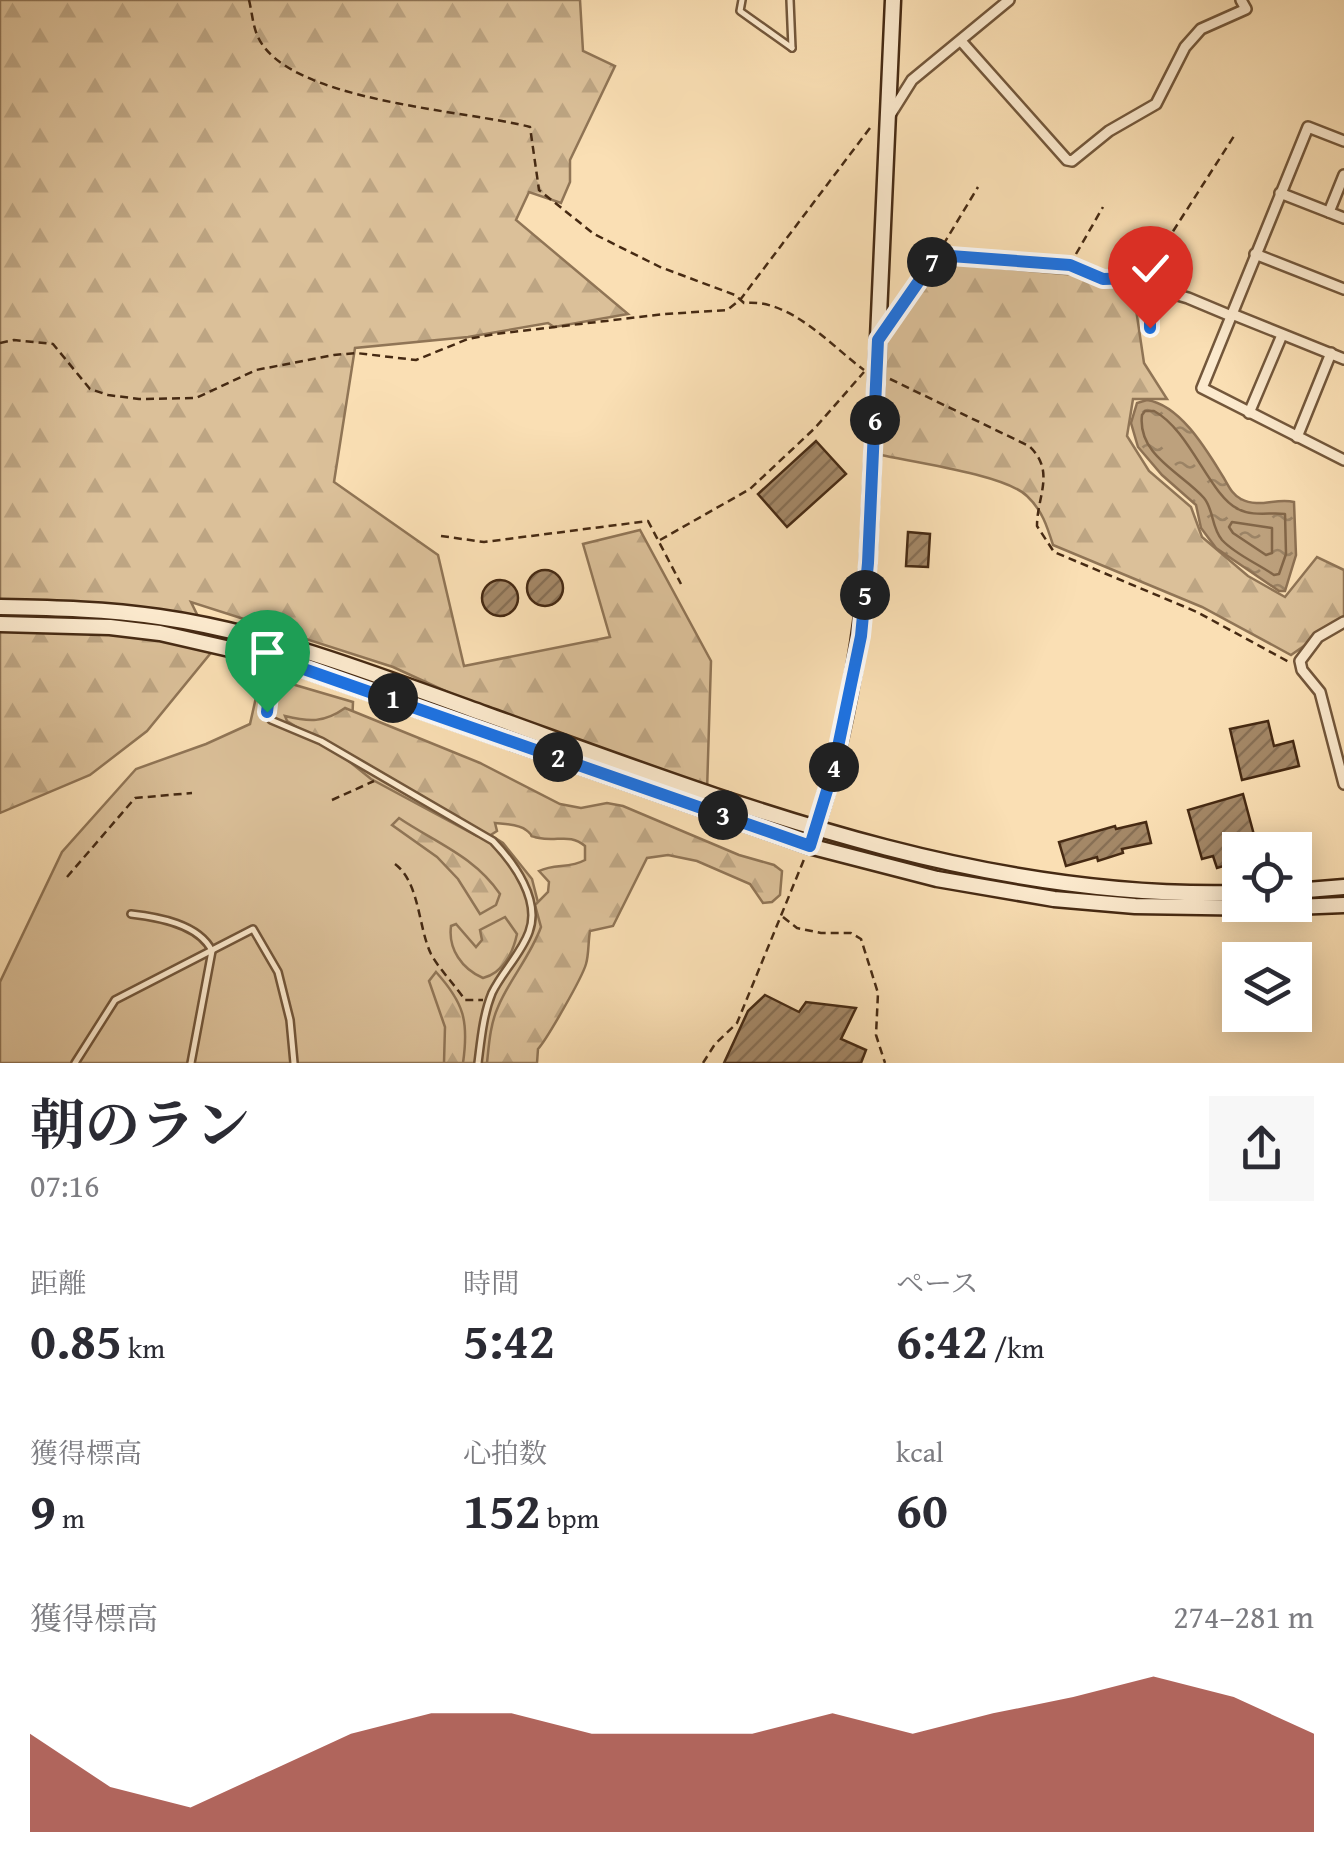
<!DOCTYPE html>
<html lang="ja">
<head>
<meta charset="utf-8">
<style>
  :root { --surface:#fff; --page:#f7f7f7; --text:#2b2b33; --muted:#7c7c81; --accent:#8f2418 }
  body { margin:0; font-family:"Gentium Book Plus","Noto Serif JP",serif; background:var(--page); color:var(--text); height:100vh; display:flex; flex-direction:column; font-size:38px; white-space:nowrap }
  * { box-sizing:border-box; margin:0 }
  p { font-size:32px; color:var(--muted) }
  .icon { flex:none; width:55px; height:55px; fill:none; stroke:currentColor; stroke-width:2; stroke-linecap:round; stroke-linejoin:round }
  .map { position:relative; height:1063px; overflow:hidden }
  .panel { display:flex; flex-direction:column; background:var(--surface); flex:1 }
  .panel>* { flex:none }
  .tools { position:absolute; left:1222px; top:832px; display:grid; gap:20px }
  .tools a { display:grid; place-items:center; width:90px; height:90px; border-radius:0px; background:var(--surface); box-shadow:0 5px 25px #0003; font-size:50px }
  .pin { position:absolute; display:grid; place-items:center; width:85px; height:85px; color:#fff; margin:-102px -42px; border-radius:50% 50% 50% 0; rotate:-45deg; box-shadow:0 0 10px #0007 }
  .pin .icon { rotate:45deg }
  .km { position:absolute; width:50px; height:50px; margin:-25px; border-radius:50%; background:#222; color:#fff; font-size:28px; line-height:50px; text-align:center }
  .round { display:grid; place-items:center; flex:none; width:105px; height:105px; border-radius:0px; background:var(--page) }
  .head { display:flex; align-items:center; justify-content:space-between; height:170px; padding:0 30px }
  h1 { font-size:55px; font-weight:700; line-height:75px }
  .stats { display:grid; grid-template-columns:repeat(3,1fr); gap:15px; height:170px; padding:10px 30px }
  .stats div { display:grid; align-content:center }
  .stats b { font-size:50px; font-weight:700 }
  .stats small { font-size:28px; font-weight:400 }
  .stats p { font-size:28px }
  .chart { height:280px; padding:20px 30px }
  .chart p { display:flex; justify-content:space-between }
  .chart svg { width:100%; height:180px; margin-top:10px; fill:var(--accent); opacity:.7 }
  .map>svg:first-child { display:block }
</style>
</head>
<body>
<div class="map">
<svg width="1344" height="1063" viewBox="0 0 1344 1063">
  <defs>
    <pattern id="forest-firs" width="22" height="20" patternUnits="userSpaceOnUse" patternTransform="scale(2.5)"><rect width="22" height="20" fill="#dbc099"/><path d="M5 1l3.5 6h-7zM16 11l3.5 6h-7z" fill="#bda583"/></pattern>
    <pattern id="water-ripples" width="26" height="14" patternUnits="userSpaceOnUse" patternTransform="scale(2.5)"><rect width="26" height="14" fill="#bda17d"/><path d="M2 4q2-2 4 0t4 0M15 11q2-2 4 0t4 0" fill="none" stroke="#9b8365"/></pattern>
    <pattern id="building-hatch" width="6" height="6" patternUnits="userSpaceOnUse" patternTransform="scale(2.5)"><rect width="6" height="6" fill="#a48867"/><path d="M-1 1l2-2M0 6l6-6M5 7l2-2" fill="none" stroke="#876f54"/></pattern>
  </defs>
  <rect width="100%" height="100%" fill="#fadfb4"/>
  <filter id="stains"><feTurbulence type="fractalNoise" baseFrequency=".002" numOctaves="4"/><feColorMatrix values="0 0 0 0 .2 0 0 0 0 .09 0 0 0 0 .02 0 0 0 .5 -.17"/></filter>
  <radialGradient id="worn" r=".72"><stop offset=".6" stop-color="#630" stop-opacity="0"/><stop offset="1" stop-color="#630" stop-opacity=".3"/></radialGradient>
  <path fill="#dbc099" stroke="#907556" stroke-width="2.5" d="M261 675 353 702 351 746 503 843 532 879 544 926 489 1063H0V982L62 852 136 769 206 744 250 724Z"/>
  <g fill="url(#forest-firs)" stroke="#907556" stroke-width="2.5">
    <path d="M0 0H580L583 51 615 66 570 160V182L561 203 529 192 516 220 628 314 554 327 548 323 468 337 355 348 334 482 438 555 464 666 610 637 583 544 640 530 711 661 707 791 478 706 393 667 191 602 214 649 147 731 90 775 0 813Z"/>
    <path d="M940 263 1077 275 1133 289 1144 363 1167 399H1133L1127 436 1149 471 1191 507 1202 537 1248 576 1285 597 1317 557 1344 570V618L1291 655 1202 607 1053 545C1047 526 1042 510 1027 496 1006 475 913 462 881 455L887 340Z"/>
    <path d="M345 708 480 763 560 804 581 808 607 803 623 806 739 855 774 865 782 871 780 895 772 902 763 903 750 884 697 861 668 855 647 858 613 926 590 931C588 942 589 954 586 964 582 978 547 1039 538 1049L537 1063H487C489 1044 490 1025 498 1007 509 980 530 957 541 927L535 905 548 892 549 882 539 871C555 863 569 869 585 860V846C570 833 557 842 539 838 525 835 537 838 526 830 519 824 504 824 495 823L497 831 489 836H477L371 779 340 754 287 721 285 716C309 722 324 723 345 708Z"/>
    <path d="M399 818C436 843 474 856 500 894L496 905 480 914 458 879 437 857 392 825Z"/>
    <path d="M505 917 517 934C513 953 503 973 483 978 462 969 448 949 451 926L456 924 476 947 482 940 480 930Z"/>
    <path d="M436 972C464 1003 469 1021 463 1063H444L445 1027 429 981Z"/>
  </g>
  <path fill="url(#water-ripples)" stroke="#8d7153" stroke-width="2.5" d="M1147 400C1180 405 1206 449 1222 475 1228 484 1231 494 1241 499 1259 509 1277 497 1294 502L1296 555 1285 591H1279L1216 548 1201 528 1196 505 1162 475 1138 447 1131 423 1137 403Z"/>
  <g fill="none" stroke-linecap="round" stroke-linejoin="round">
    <g stroke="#826648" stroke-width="2.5">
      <path d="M1154 411C1190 430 1210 496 1238 509 1253 517 1271 512 1285 514L1286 554 1279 574 1274 575C1257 563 1236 555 1222 540 1211 527 1214 510 1204 498 1182 473 1137 455 1142 415L1145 411Z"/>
      <path d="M1232 522 1272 528V553L1266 555 1233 533 1229 527Z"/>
    </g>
  </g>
  <g fill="url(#building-hatch)" stroke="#462a13" stroke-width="2.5">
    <path d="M816 441 846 474 787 527 758 494Z"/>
    <path d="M908 532 930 534 928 567 906 566Z"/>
    <circle cx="545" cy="588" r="18"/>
    <circle cx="500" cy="598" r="18"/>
    <path d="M1268 721 1274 746 1293 741 1299 766 1242 780 1230 729Z"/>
    <path d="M1243 794 1257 846 1240 850V861L1217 868 1213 856 1202 859 1188 810Z"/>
    <path d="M1146 822 1151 843 1122 849 1123 853 1098 861 1097 857 1066 866 1059 842 1115 826 1116 829Z"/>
    <path d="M765 995 799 1012 806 1002 856 1008 841 1039 866 1050 861 1063H724L748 1011Z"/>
  </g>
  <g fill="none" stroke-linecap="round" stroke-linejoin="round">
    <defs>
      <g id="lane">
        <path d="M742 0 740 11 792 48"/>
        <path d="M790 0 792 48"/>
        <path d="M277 663 267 702 271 720 321 741 493 841C514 863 541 900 529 932 521 954 502 972 492 993 483 1015 481 1040 478 1063"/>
        <path d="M131 914C158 917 199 924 212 951L191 1063"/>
        <path d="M75 1063 115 1000 253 929 278 972 290 1020 294 1063"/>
      </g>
      <g id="street">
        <path d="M961 41 1067 160 1072 161 1109 131 1156 104 1185 47 1201 29 1246 9 1241 0"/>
        <path d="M890 115 912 80 1009 0"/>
        <path d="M1344 141 1308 127 1202 388 1344 460"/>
        <path d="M1280 193 1344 218"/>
        <path d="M1329 212 1344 175"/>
        <path d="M1255 254 1344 289"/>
        <path d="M1070 265 1103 279 1134 278 1150 287 1188 298 1231 316"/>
        <path d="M1150 287V328"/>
        <path d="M1232 314 1344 359"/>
        <path d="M1249 413 1282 335"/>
        <path d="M1297 437 1331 353"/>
        <path d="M1344 622 1318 637 1300 661 1302 670 1320 692 1344 784"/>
      </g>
      <g id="secondary">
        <path d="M0 607C53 608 107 609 159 617 272 633 379 676 485 714 730 802 975 900 1240 893"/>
        <path d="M0 624 110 627 160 633 278 660 809 846 937 879 1054 899 1135 906 1268 908 1344 905"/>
        <path d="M813 836C843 747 859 656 868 563L893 0"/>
        <path d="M1295 891 1344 887"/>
      </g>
    </defs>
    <use href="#lane" stroke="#73573b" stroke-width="10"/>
    <use href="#street" stroke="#73573b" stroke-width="14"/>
    <use href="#secondary" stroke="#462a13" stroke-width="19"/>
    <g stroke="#462a13" stroke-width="2.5" stroke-dasharray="8 5" stroke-linecap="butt">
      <path d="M249 0C252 12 253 27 258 37 288 102 467 110 530 127L539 190 594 234 660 267 735 295 744 303C790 298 830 345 864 370"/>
      <path d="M1076 254 1103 207"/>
      <path d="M937 255 1060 266"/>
      <path d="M1145 275 1236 133"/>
      <path d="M892 320 937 255 978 187"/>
      <path d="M0 343 14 340 53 344 90 389 108 395 139 399 196 398 256 370 334 355 356 353 416 360 468 339 495 334 665 314 727 310 740 300 873 124"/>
      <path d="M890 379 1029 446C1056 471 1037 496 1037 526L1054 552 1197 612 1289 662"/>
      <path d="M441 536 484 542 648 521 681 584"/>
      <path d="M660 540 750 489 815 428 864 372"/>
      <path d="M332 800 374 781"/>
      <path d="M395 864C420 883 418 927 431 954 439 969 455 985 465 1000H483"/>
      <path d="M67 877 135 798 192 793"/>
      <path d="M783 917 797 928 821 933H851L861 939 878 993 876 1035 885 1063"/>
      <path d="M703 1063 715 1044 737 1023 805 857"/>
    </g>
    <use href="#lane" stroke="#fceace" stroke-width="5"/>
    <use href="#street" stroke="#fceace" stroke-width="9"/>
    <use href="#secondary" stroke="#fceace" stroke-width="14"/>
  </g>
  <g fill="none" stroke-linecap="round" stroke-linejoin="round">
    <defs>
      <path id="route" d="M267 712 270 687 278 660 810 846 833 771 861 636 868 563 878 340 937 255 1070 265 1103 279 1134 278 1150 287V328"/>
    </defs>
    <use href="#route" stroke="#fff" stroke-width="20"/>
    <use href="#route" stroke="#1a73e8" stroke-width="12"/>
  </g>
  <rect width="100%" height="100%" filter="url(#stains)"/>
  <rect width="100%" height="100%" fill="url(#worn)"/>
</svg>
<div class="tools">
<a><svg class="icon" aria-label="locate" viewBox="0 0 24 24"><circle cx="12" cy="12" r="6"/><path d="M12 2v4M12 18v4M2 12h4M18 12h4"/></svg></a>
<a><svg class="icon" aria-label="layers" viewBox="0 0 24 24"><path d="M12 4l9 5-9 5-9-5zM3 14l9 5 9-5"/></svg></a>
</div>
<div class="pin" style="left:267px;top:712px;background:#1e9e55"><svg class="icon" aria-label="arrive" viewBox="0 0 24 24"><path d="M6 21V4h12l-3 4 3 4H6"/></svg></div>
<div class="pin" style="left:1150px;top:328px;background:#d93025"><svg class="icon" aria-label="check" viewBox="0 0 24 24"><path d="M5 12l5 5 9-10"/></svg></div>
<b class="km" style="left:393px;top:698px">1</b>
<b class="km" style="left:558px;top:757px">2</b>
<b class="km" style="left:723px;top:815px">3</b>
<b class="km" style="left:834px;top:767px">4</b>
<b class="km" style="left:865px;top:595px">5</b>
<b class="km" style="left:875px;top:420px">6</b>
<b class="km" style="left:932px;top:262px">7</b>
</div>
<section class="panel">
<div class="head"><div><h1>朝のラン</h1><p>07:16</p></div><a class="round"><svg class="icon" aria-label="share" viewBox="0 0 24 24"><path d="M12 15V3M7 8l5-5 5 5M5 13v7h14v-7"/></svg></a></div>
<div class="stats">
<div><p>距離</p><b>0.85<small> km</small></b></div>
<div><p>時間</p><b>5:42</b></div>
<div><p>ペース</p><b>6:42<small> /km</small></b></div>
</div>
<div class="stats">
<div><p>獲得標高</p><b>9<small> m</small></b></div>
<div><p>心拍数</p><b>152<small> bpm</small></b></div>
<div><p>kcal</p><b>60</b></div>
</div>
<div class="chart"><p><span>獲得標高</span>274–281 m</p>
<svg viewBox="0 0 160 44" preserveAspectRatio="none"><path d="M0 44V20L10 33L20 38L30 29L40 20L50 15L60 15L70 20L80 20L90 20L100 15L110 20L120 15L130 11L140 6L150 11L160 20V44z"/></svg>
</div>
</section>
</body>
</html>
